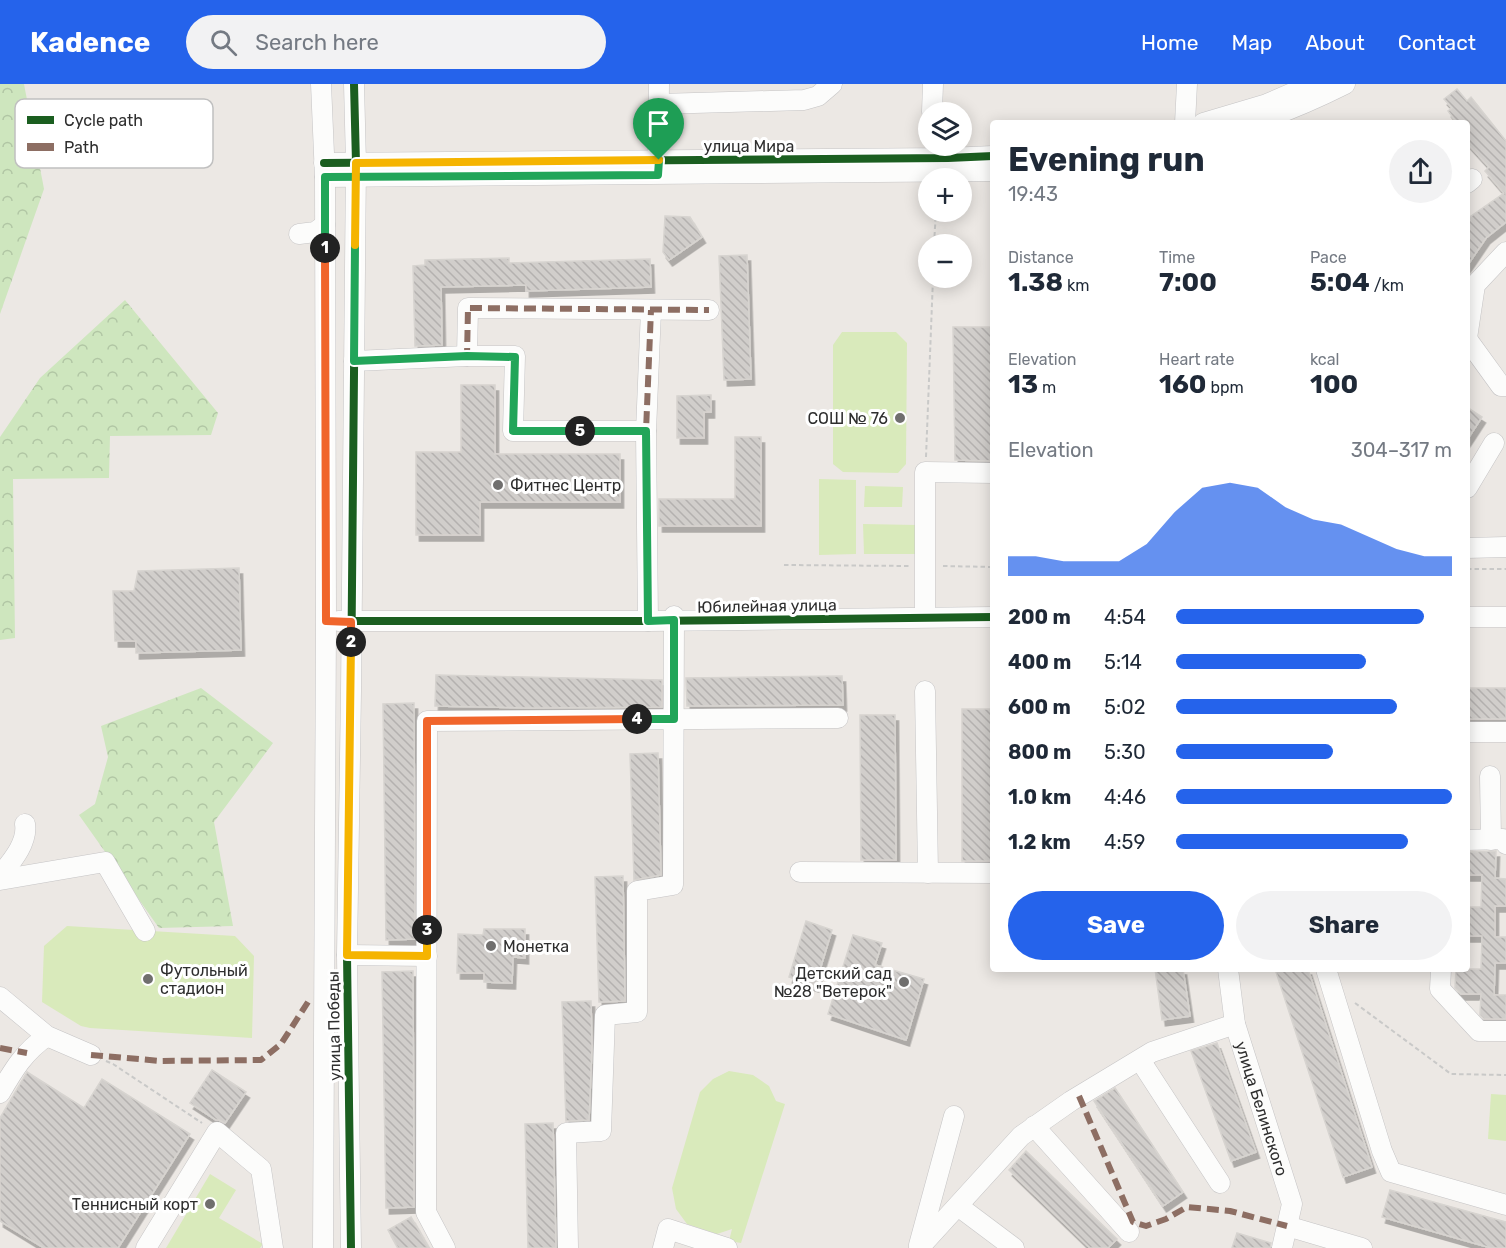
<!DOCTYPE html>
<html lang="en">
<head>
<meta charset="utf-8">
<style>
  :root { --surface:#fff; --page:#f2f2f3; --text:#1f2937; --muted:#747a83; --accent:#2563eb }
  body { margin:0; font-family:Rubik,sans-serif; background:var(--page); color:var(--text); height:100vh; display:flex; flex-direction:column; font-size:22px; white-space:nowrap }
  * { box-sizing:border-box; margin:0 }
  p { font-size:20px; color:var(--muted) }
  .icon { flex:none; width:33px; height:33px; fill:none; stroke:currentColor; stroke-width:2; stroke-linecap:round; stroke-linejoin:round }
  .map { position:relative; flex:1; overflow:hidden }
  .panel { position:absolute; left:990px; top:36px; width:480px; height:852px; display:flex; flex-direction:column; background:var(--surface); border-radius:6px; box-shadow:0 3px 15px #0003 }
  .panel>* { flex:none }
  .fabs { position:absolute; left:918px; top:18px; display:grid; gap:12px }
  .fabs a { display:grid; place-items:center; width:54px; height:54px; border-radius:50%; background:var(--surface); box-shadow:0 3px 15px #0003; font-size:30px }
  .pin { position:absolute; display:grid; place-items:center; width:51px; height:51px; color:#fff; margin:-62px -26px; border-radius:50% 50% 50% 0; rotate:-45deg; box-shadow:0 0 6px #0007 }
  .pin .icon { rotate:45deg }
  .km { position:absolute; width:30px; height:30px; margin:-15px; border-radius:50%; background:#222; color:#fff; font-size:16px; line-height:30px; text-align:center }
  .round { display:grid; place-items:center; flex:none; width:63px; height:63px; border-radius:32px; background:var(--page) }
  .head { display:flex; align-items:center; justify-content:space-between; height:102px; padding:0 18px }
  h1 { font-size:33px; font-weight:700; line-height:45px }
  .stats { display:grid; grid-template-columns:repeat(3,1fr); gap:9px; height:102px; padding:6px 18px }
  .stats div { display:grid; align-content:center }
  .stats b { font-size:26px; font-weight:700 }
  .stats small { font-size:16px; font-weight:400 }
  .stats p { font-size:16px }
  .chart { height:168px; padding:12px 18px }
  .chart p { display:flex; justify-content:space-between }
  .chart svg { width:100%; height:108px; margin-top:6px; fill:var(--accent); opacity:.7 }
  .cta { display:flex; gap:12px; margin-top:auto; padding:12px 18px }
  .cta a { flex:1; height:69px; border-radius:36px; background:var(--accent); color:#fff; font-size:24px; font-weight:700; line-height:69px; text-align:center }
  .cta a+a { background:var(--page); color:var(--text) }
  ul { padding:0 18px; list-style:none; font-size:20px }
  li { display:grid; grid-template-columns:96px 72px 1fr; align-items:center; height:45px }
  li i { height:15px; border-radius:8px; background:var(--accent) }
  header { display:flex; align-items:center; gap:36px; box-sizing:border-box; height:84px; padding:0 30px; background:var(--accent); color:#fff }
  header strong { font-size:28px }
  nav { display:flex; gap:33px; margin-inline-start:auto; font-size:21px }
  .search { width:420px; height:54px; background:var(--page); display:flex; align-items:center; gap:15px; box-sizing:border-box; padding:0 21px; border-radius:33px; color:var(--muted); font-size:22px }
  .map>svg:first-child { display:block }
</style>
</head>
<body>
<header>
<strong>Kadence</strong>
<div class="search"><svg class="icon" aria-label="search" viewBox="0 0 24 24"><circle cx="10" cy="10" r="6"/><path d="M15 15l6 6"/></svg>Search here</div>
<nav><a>Home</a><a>Map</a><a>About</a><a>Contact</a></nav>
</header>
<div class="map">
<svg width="1506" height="1164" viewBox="0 0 1506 1164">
  <defs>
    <pattern id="forest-crowns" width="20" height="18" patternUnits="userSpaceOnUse" patternTransform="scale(1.5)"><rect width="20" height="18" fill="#cee6be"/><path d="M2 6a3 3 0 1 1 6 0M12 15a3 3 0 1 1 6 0" fill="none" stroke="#b1c6a4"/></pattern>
    <pattern id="building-back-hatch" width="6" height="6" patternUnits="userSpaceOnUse" patternTransform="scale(1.5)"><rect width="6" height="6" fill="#d1cecb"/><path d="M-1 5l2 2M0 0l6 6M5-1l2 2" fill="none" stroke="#b4b1af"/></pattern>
    <filter id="shadow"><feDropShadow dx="3.5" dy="6" stdDeviation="0" flood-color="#0004"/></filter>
  </defs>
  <rect width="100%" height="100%" fill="#ece8e4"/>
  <g fill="url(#forest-crowns)">
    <path d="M0 0H24L44 105 0 230Z"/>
    <path d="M125 216 218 329 211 351 110 352 109 394 13 395 15 554 0 556V353L40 294Z"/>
    <path d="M201 604 273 659 214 738 233 842 159 844 79 731 95 720 108 673 101 642Z"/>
  </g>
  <g fill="#d9eabb">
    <path d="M842 248H896L907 259 906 380 898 389 843 388 833 380V261Z"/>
    <path d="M819 395 856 396V470L819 471Z"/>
    <path d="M865 402 903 403 902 423H864Z"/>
    <path d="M863 440 917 441V470H864Z"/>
    <path d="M67 842 235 852 254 872 252 954 90 944 81 942 42 918 44 862Z"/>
    <path d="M729 987 753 991 769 1002 776 1017 785 1020 741 1159 729 1157 732 1145 717 1150 687 1140 676 1125 672 1104 700 1008 713 995Z"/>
    <path d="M1491 1010 1506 1011V1057L1488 1055Z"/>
    <path d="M210 1090 236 1106 219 1134 263 1160 260 1164H166Z"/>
  </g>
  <g fill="url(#building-back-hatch)" stroke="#d7d4d0" stroke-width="1.5" filter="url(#shadow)">
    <path d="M1457 5 1467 17 1471 13 1506 57V138L1486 154 1467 182V135L1504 109 1485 87 1489 83 1467 59V39H1457L1448 27 1452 24 1444 15Z"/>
    <path d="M665 132 690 133 702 153 669 176 663 168Z"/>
    <path d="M747 171 751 295 724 296 719 172Z"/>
    <path d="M509 174V179L650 175 651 203 526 207V201L441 203 442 261 415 262 413 182 425 181V176Z"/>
    <path d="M953 243H993V377L955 376Z"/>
    <path d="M461 301H495V370H620V418H480V451H416V368H461Z"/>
    <path d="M711 311V328H704V354H677V312Z"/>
    <path d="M1467 323 1482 333 1467 356Z"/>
    <path d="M735 353H761V442H659V415H735Z"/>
    <path d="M239 484 241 566 136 569V557H115L113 507H134L138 487Z"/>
    <path d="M436 591 662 596V623L530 624 435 622Z"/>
    <path d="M842 592 843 621 687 622 686 594Z"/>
    <rect x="1467" y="604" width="39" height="31"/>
    <path d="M414 619 415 855 386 856 383 620Z"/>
    <rect x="962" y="625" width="30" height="152"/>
    <path d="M860 631H895L896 776H861Z"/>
    <path d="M658 669 661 791 634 796 630 670Z"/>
    <path d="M1496 767 1495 794 1506 795V822H1495V853H1506V879H1495L1494 911H1506V935H1484L1480 931 1481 910H1461L1455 904 1456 885H1481L1482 852H1467V823H1481L1482 791H1467V768Z"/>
    <path d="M623 792 625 917 599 918 595 793Z"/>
    <path d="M806 837 832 846 815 902 789 893Z"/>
    <path d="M484 845H525V874L513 873 512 899 484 898V889H457L458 850 483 851Z"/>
    <path d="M853 851 882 859 875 881 924 895 906 956 828 930Z"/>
    <path d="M1155 885H1183L1190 932 1162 936Z"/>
    <path d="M1275 885H1308L1372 1083 1343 1093Z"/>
    <path d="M413 887 414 1123 386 1124 382 888Z"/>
    <path d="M591 917 592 962 589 1036 566 1037 562 918Z"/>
    <path d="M1217 959 1256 1068 1231 1077 1191 967Z"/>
    <path d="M212 986 246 1008 225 1039 219 1036H216L190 1019Z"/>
    <path d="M27 988 84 1024 102 995 190 1050 118 1164H44L0 1137V1034Z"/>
    <path d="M1115 1004 1183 1108 1163 1122 1094 1017Z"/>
    <path d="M553 1039 556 1164H528L525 1040Z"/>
    <path d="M1026 1067 1117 1155 1108 1164H1090L1009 1086Z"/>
    <path d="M1390 1106 1506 1138V1164H1491L1382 1133Z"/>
    <path d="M411 1133 429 1164H398L388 1146Z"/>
    <path d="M1237 1149 1271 1159 1270 1164H1232Z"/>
  </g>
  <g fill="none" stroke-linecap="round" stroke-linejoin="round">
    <defs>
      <g id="minor">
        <path d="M321 0 325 93 326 537 323 1164"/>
        <path d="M659 20 804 16 818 12 832 0"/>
        <path d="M932 28 933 0"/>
        <path d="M1185 39 1187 0"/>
        <path d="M1203 39 1267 20 1313 0"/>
        <path d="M1251 39C1283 29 1315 15 1345 0"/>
        <path d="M324 79 948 74 993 72"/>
        <path d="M658 88 659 0"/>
        <path d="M325 93 993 87"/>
        <path d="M1467 99 1472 95"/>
        <path d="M299 150 315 148 325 141"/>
        <path d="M1467 254 1475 201 1506 168"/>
        <path d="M1467 255 1501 302H1506"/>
        <path d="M354 277 467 272"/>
        <path d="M646 347H513L515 272H467L468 224 709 226"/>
        <path d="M1467 404 1494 359"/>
        <path d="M1467 464 1506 463"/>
        <path d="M925 533V388L993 389"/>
        <path d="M1467 533H1506"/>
        <path d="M338 537H648L993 533"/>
        <path d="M648 537 646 347 651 226"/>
        <path d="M925 607 928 789"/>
        <path d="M1467 648H1506"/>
        <path d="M1490 692 1491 756"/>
        <path d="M1467 756 1503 755 1506 760"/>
        <path d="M800 788 993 789"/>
        <path d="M0 792C11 778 28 759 25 740"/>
        <path d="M0 796 105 778 145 847"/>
        <path d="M347 871 427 872"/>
        <path id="s1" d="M1228 885 1235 940 1292 1120 1282 1164"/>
        <path d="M1326 885 1382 1067 1391 1088 1506 1121"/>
        <path d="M1441 885 1440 905 1479 947H1506"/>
        <path d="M0 913 47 952 91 971"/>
        <path d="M1140 976 1220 1099"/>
        <path d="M0 1009C14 985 24 968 47 952"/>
        <path d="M1034 1042 1129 1148"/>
        <path d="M958 1122 1014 1164"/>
        <path d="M1287 1142 1362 1164"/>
        <path d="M919 1161 954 1032"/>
        <path d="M146 1164 217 1048 261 1085 273 1164"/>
        <path d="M351 1164 347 871 351 607 356 79 354 0"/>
        <path d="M445 1164 426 1128 427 637 838 634"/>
        <path d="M568 1164 566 1049 601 1047 605 931 637 928V807L673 801 674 532"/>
        <path d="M663 1164 668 1145 727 1164"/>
        <path d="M919 1164 1021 1052 1071 1017 1152 968 1235 940"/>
      </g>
    </defs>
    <use href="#minor" stroke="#c5c4c5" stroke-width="21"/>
    <g stroke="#c9c9c8" stroke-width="2" stroke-dasharray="4.5 3" stroke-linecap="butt">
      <path d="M934 160 936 128"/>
      <path d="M926 373 933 194"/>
      <path d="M784 481 910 482"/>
      <path d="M943 482 993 483"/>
      <path d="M1467 485H1506"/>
      <path d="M1355 919 1451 990 1506 991"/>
      <path d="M106 977 113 980 202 1039"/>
    </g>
    <use href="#minor" stroke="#fcfcfb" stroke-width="20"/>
    <g stroke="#8d6e63" stroke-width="6" stroke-dasharray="12 6" stroke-linecap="butt">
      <path d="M354 277 467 272"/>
      <path d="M646 347H513L515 272H467L468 224 709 226"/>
      <path d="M648 537 646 347 651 226"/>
      <path d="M0 964 27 969"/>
      <path d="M91 971 161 977 261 976 281 960 308 918"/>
      <path d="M1079 1012 1133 1138 1146 1142 1166 1135 1187 1123 1230 1127 1287 1142"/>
    </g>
    <defs>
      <g id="cycleway">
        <path d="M324 79 948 74 993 72"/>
        <path d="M326 537H648L993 533"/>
        <path d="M351 1164 347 871 351 607 356 79 354 0"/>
      </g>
    </defs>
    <use href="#cycleway" stroke="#fff" stroke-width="11"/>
    <use href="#cycleway" stroke="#1b5e20" stroke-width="8"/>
  </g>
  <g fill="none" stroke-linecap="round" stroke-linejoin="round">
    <defs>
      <path id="split-1" d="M325 164V93L658 91 659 76"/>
      <path id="split-2" d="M325 164 326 537 351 538V558"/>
      <path id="split-3" d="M351 558 347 871 427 872V846"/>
      <path id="split-4" d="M427 846V637L637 635"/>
      <path id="split-5" d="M580 347H646L648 537 674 536V635H637"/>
      <path id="split-6" d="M355 161 354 277 467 272 515 273 513 347H580"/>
      <path id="split-7" d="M355 161 356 79 659 76"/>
    </defs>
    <use href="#split-1" stroke="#fff" stroke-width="12"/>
    <use href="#split-2" stroke="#fff" stroke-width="12"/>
    <use href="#split-3" stroke="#fff" stroke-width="12"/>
    <use href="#split-4" stroke="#fff" stroke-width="12"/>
    <use href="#split-5" stroke="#fff" stroke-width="12"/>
    <use href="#split-6" stroke="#fff" stroke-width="12"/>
    <use href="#split-7" stroke="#fff" stroke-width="12"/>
    <use href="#split-1" stroke="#22a559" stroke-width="8"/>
    <use href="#split-2" stroke="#f0652b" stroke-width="8"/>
    <use href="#split-3" stroke="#f5b400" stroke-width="8"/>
    <use href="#split-4" stroke="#f0652b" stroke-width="8"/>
    <use href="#split-5" stroke="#22a559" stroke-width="8"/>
    <use href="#split-6" stroke="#22a559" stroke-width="8"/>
    <use href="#split-7" stroke="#f5b400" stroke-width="8"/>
  </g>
  <g fill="#706f6e" stroke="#fff" stroke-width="2">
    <circle cx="900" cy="334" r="6"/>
    <circle cx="498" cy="401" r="6"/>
    <circle cx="491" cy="862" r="6"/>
    <circle cx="148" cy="895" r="6"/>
    <circle cx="904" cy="898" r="6"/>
    <circle cx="210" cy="1120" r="6"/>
  </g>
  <g text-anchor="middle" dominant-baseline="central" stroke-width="6" stroke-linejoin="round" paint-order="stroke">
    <g font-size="16" fill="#2e2e2e" stroke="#fff">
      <text x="749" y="62">улица Мира</text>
      <text transform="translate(767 522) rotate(-1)">Юбилейная улица</text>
      <text transform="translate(334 942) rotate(-91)">улица Победы</text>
      <text stroke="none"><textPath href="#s1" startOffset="144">улица Белинского</textPath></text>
    </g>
    <g font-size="16" fill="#2e2e2e" stroke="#fff" text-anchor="end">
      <text x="888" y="334">СОШ № 76</text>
      <text x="510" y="401" text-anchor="start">Фитнес Центр</text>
      <text x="503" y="862" text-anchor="start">Монетка</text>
      <text x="160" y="886" text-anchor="start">Футольный<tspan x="160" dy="18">стадион</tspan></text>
      <text x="892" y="889">Детский сад<tspan x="892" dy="18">№28 "Ветерок"</tspan></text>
      <text x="198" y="1120">Теннисный корт</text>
    </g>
  </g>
  <rect x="15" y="15" width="198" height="69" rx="9" fill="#fff" stroke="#c0c0c0" stroke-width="1.5"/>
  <rect x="27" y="32" width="27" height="8" fill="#1b5e20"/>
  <rect x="27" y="59" width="27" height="8" fill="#8d6e63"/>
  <g font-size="16" fill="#2e2e2e">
    <text x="64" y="42">Cycle path</text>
    <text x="64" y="69">Path</text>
  </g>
</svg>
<div class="fabs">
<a><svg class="icon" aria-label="layers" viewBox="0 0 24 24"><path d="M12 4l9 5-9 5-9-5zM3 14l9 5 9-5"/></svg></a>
<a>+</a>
<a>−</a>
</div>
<div class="pin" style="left:659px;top:76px;background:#1e9e55"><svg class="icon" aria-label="arrive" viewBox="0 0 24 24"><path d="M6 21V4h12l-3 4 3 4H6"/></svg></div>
<b class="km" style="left:325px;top:164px">1</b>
<b class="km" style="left:351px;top:558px">2</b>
<b class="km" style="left:427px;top:846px">3</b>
<b class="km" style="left:637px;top:635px">4</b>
<b class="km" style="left:580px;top:347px">5</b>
<section class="panel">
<div class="head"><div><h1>Evening run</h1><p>19:43</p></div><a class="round"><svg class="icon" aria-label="share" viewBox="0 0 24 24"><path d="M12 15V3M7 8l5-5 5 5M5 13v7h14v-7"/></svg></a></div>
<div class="stats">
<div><p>Distance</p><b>1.38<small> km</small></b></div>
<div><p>Time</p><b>7:00</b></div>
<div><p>Pace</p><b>5:04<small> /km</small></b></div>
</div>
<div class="stats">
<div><p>Elevation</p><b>13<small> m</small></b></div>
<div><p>Heart rate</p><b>160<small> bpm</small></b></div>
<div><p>kcal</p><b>100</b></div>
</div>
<div class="chart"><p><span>Elevation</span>304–317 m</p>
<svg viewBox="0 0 160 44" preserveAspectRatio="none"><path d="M0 44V36L10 36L20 38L30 38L40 38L50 31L60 18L70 8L80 6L90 8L100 16L110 21L120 23L130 28L140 33L150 36L160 36V44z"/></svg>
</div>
<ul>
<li><b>200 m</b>4:54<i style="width:90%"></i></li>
<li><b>400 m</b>5:14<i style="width:69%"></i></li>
<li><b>600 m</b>5:02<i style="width:80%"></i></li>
<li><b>800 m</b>5:30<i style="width:57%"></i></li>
<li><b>1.0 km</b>4:46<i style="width:100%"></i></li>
<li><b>1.2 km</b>4:59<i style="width:84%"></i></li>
</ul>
<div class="cta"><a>Save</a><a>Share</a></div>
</section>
</div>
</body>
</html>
